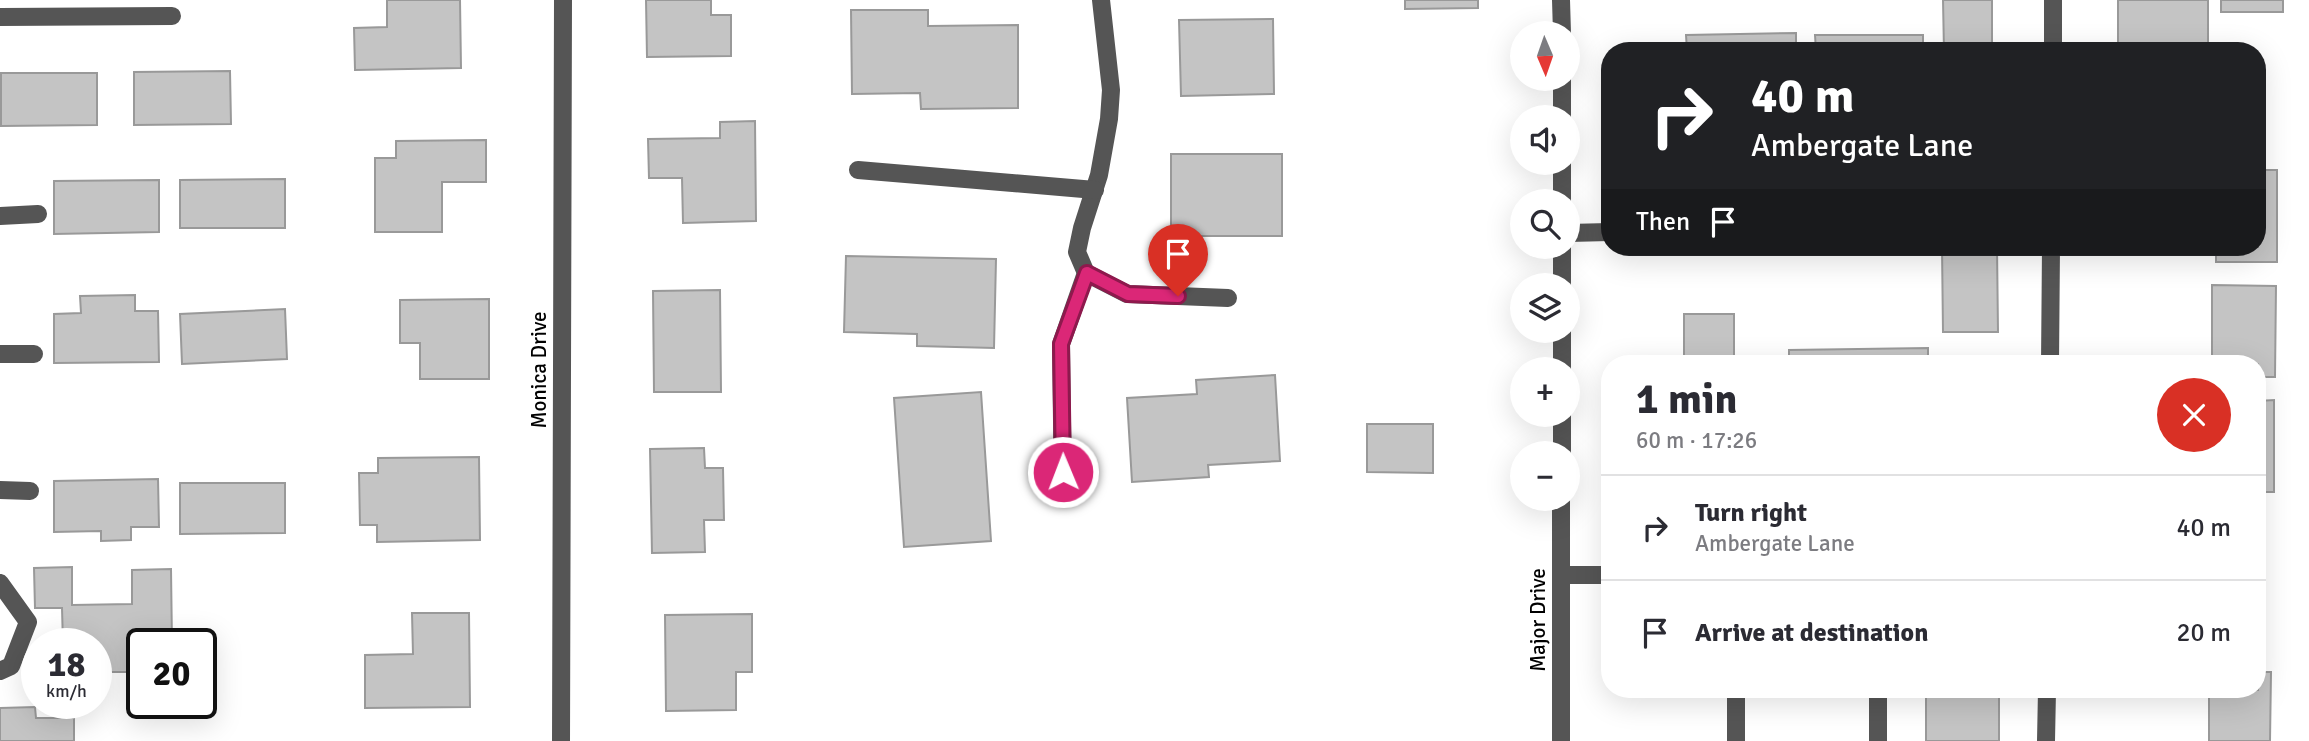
<!DOCTYPE html>
<html lang="en">
<head>
<meta charset="utf-8">
<style>
	body { margin:0; font-family:Signika,sans-serif; background:#f7f7f7; color:#2b2b33; height:100vh; display:flex; flex-direction:column; font-size:26px; white-space:nowrap }
	* { box-sizing:border-box; margin:0 }
	p { font-size:23px; color:#7c7c81 }
	.icon { flex:none; width:38px; height:38px; fill:none; stroke:currentColor; stroke-width:2; stroke-linecap:round; stroke-linejoin:round }
	.map { position:relative; flex:1; overflow:hidden }
	.side { position:absolute; left:1601px; top:355px; width:665px; height:343px; display:flex; flex-direction:column; background:#fff; border-radius:28px; box-shadow:0 7px 28px #0002 }
	.side>* { flex:none }
	.guide { position:absolute; left:1601px; top:42px; width:665px; height:214px; border-radius:28px; box-shadow:0 7px 28px #0002; background:#202124; color:#fff; overflow:hidden }
	.needle { width:46px; rotate:178deg }
	.controls { position:absolute; left:1510px; top:21px; display:grid; gap:14px }
	.controls a { display:grid; place-items:center; width:70px; height:70px; border-radius:50%; background:#fff; box-shadow:0 7px 28px #0002; font-size:35px }
	.speed { position:absolute; left:21px; top:628px; display:flex; gap:14px; font-size:35px; font-weight:700; text-align:center }
	.speed>* { display:grid; place-content:center; width:91px; height:91px; border-radius:50%; background:#fff; box-shadow:0 7px 28px #0002; line-height:1 }
	.speed small { font-size:18px; font-weight:400 }
	.speed .limit { border:4px solid #111; border-radius:10px; background:#fff; color:#111 }
	.pin { position:absolute; display:grid; place-items:center; width:60px; height:60px; color:#fff; margin:-72px -30px; border-radius:50% 50% 50% 0; rotate:-45deg; box-shadow:0 0 7px #0007 }
	.pin .icon { rotate:45deg }
	.me { position:absolute; width:77px; margin:-38px; rotate:359deg; stroke-linejoin:round; filter:drop-shadow(0 0 5px #0008) }
	.turn { display:flex; align-items:center; gap:24px; height:147px; padding:0 35px; font-size:32px }
	.turn .icon { width:91px; height:91px; stroke-width:2.5 }
	.turn b { display:block; font-size:49px; line-height:60px }
	.then { display:flex; align-items:center; height:66px; padding:0 35px; background:#0003; gap:14px; font-size:26px }
	.round { display:grid; place-items:center; flex:none; width:74px; height:74px; border-radius:37px; background:#f7f7f7 }
	.head { display:flex; align-items:center; justify-content:space-between; height:119px; padding:0 35px }
	h1 { font-size:42px; font-weight:700; line-height:52px }
	ul { padding:0; list-style:none }
	li { display:flex; align-items:center; gap:21px; height:105px; padding:0 35px; border-top:2px solid #e1e1e2 }
	li div { flex:1 }
	li b { display:block; font-size:26px }
	li em { font-style:normal }
	.map>svg:first-child { display:block }
	.building { fill:#c4c4c4; stroke:#999; stroke-width:2 }
	.lines { fill:none; stroke-linecap:round; stroke-linejoin:round }
	.minor { stroke:#555; stroke-width:18 }
	.route-casing { stroke:#8e194d; stroke-width:18 }
	.route { stroke:#db2777; stroke-width:12 }
	.labels { text-anchor:middle; dominant-baseline:central; stroke-width:5; stroke-linejoin:round; paint-order:stroke }
	.street-label { font-size:21px; fill:#000; stroke:#fff }
</style>
</head>
<body>
<div class="map">
<svg width="2309" height="741" viewBox="0 0 2309 741">
	<rect width="100%" height="100%" fill="#fff"/>
	<!-- building -->
	<g class="building">
		<polygon points="387,0 460,0 461,68 355,70 354,28 387,27"/>
		<polygon points="646,0 711,0 711,15 731,15 731,56 647,57"/>
		<polygon points="1405,0 1478,0 1478,8 1405,9"/>
		<polygon points="1943,0 1992,0 1992,51 1944,51"/>
		<rect x="2118" y="0" width="90" height="51"/>
		<rect x="2221" y="0" width="62" height="12"/>
		<polygon points="851,10 928,10 928,26 1018,25 1018,108 921,109 920,93 852,94"/>
		<polygon points="1273,19 1274,94 1181,96 1179,20"/>
		<polygon points="1796,33 1796,51 1687,51 1686,35"/>
		<polygon points="1815,35 1923,35 1923,51 1816,51"/>
		<polygon points="230,71 231,124 134,125 134,72"/>
		<polygon points="1,73 97,73 97,125 1,126"/>
		<polygon points="755,121 756,221 683,223 682,178 649,178 648,139 720,138 720,122"/>
		<polygon points="486,140 486,182 442,182 442,232 375,232 375,158 396,158 396,141"/>
		<rect x="1171" y="154" width="111" height="82"/>
		<polygon points="2258,170 2277,170 2277,262 2216,262 2216,247 2258,247"/>
		<polygon points="285,179 285,228 180,228 180,180"/>
		<polygon points="159,180 159,232 54,234 54,181"/>
		<polygon points="1942,247 1997,247 1998,332 1943,332"/>
		<polygon points="846,256 996,259 994,348 917,346 917,334 844,332"/>
		<polygon points="2212,285 2276,286 2275,377 2258,377 2258,364 2212,364"/>
		<polygon points="720,290 721,392 654,392 653,291"/>
		<polygon points="135,295 135,311 158,311 159,362 54,363 54,314 81,313 80,296"/>
		<polygon points="489,299 489,379 420,379 420,343 400,343 400,300"/>
		<polygon points="285,309 287,359 182,364 180,314"/>
		<rect x="1684" y="314" width="50" height="50"/>
		<polygon points="1928,348 1928,364 1789,364 1789,350"/>
		<polygon points="1275,375 1280,461 1208,465 1209,477 1132,482 1127,398 1197,394 1196,380"/>
		<polygon points="981,392 991,541 904,547 894,398"/>
		<polygon points="2274,400 2274,492 2258,492 2258,401"/>
		<polygon points="1367,424 1433,424 1433,473 1367,472"/>
		<polygon points="704,448 705,468 723,468 724,520 704,520 705,552 652,553 650,449"/>
		<polygon points="479,457 480,540 377,542 377,525 360,525 359,473 378,473 378,458"/>
		<polygon points="158,479 159,527 131,527 131,540 101,541 101,531 54,532 54,481"/>
		<polygon points="180,483 285,483 285,533 180,534"/>
		<polygon points="72,567 72,605 132,604 132,570 171,569 172,644 142,644 142,672 105,672 106,688 96,688 96,644 63,644 62,608 35,608 34,568"/>
		<polygon points="412,613 469,613 470,707 365,708 365,655 413,654"/>
		<polygon points="752,614 752,672 736,672 736,710 666,711 665,615"/>
		<polygon points="2258,672 2271,672 2270,741 2209,741 2209,690 2258,690"/>
		<rect x="1926" y="690" width="73" height="51"/>
		<polygon points="35,707 36,718 74,718 74,741 0,741 0,708"/>
	</g>
	<g class="lines">
		<!-- minor -->
		<g class="minor">
			<polyline points="1101,0 1111,90 1109,119 1099,175 1082,228 1077,252 1086,273 1127,294 1228,298"/>
			<polyline points="1561,0 1562,33"/>
			<polyline points="0,17 172,16"/>
			<polyline points="2053,51 2053,0"/>
			<polyline points="1562,79 1562,117"/>
			<polyline points="1562,163 1562,201"/>
			<polyline points="858,170 1095,190"/>
			<polyline points="0,216 38,214"/>
			<polyline points="1568,233 1610,232"/>
			<polyline points="1562,285 1562,247"/>
			<polyline points="0,354 34,354"/>
			<polyline points="2050,364 2051,247"/>
			<polyline points="1562,369 1562,331"/>
			<polyline points="1562,453 1562,415"/>
			<polyline points="0,490 30,491"/>
			<polyline points="1063,498 1061,344 1086,273"/>
			<polyline points="1561,575 1610,575"/>
			<polyline points="0,583 28,622 11,666 0,671"/>
			<polyline points="1736,690 1736,741"/>
			<polyline points="1878,690 1878,741"/>
			<polyline points="561,741 563,0"/>
			<polyline points="1561,741 1561,499"/>
			<polyline points="2046,741 2047,690"/>
		</g>
	</g>
	<g class="lines">
		<defs>
			<polyline id="route" points="1063,472 1061,344 1087,273 1128,294 1178,296"/>
		</defs>
		<!-- route casing -->
		<use href="#route" class="route-casing"/>
		<!-- route -->
		<use href="#route" class="route"/>
	</g>
	<g class="labels">
		<!-- street labels -->
		<g class="street-label">
			<text transform="translate(539 370) rotate(-90)">Monica Drive</text>
			<text transform="translate(1538 620) rotate(-90)">Major Drive</text>
		</g>
	</g>
</svg>
<div class="controls">
<a><svg class="needle" viewBox="-14 -14 28 28"><path d="M0-13l5 13h-10z" fill="#e53935"/><path d="M0 13l5-13h-10z" fill="#7c7c81"/></svg></a>
<a><svg class="icon" aria-label="sound" viewBox="0 0 24 24"><path d="M4 9h4l5-4v14l-5-4H4zM17 9q2 3 0 6"/></svg></a>
<a><svg class="icon" aria-label="search" viewBox="0 0 24 24"><circle cx="10" cy="10" r="6"/><path d="M15 15l6 6"/></svg></a>
<a><svg class="icon" aria-label="layers" viewBox="0 0 24 24"><path d="M12 4l9 5-9 5-9-5zM3 14l9 5 9-5"/></svg></a>
<a>+</a>
<a>−</a>
</div>
<div class="speed"><div>18<small>km/h</small></div><div class="limit">20</div></div>
<div class="pin" style="left:1178px;top:296px;background:#d93025"><svg class="icon" aria-label="arrive" viewBox="0 0 24 24"><path d="M6 21V4h12l-3 4 3 4H6"/></svg></div>
<svg class="me" style="left:1063px;top:472px" viewBox="-20 -20 40 40"><circle r="17" fill="#db2777" stroke="#fff" stroke-width="3"/><path d="M0-11L8 9 0 5-8 9z" fill="#fff"/></svg>
<div class="guide">
<div class="turn"><svg class="icon" aria-label="right" viewBox="0 0 24 24"><path d="M7 20v-9h11M14 6l5 5-5 5"/></svg><div><b>40 m</b>Ambergate Lane</div></div>
<div class="then">Then<svg class="icon" aria-label="arrive" viewBox="0 0 24 24"><path d="M6 21V4h12l-3 4 3 4H6"/></svg></div>
</div>
<section class="side">
<div class="head"><div><h1>1 min</h1><p>60 m · 17:26</p></div><a class="round" style="background:#d93025;color:#fff"><svg class="icon" aria-label="close" viewBox="0 0 24 24"><path d="M6 6l12 12M18 6L6 18"/></svg></a></div>
<ul>
<li><svg class="icon" aria-label="right" viewBox="0 0 24 24"><path d="M7 20v-9h11M14 6l5 5-5 5"/></svg><div><b>Turn right</b><p>Ambergate Lane</p></div><em>40 m</em></li>
<li><svg class="icon" aria-label="arrive" viewBox="0 0 24 24"><path d="M6 21V4h12l-3 4 3 4H6"/></svg><div><b>Arrive at destination</b></div><em>20 m</em></li>
</ul>
</section>
</div>
</body>
</html>
